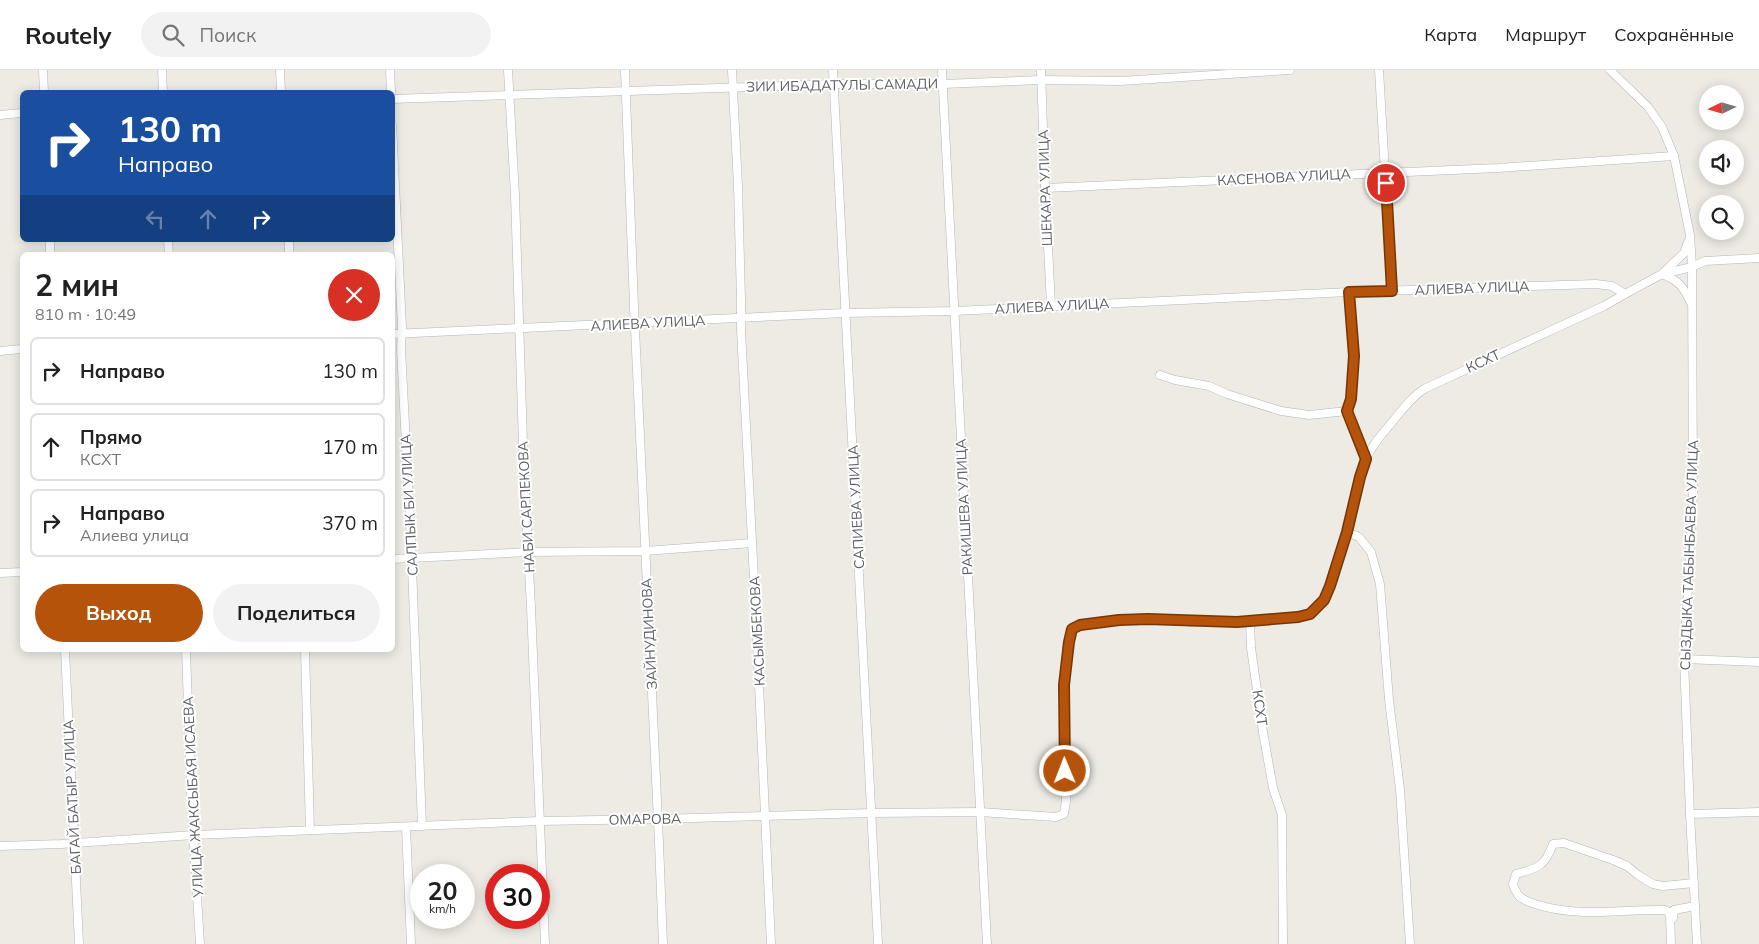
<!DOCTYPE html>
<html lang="ru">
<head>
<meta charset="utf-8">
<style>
	body { margin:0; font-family:Mulish,sans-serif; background:#f2f2f2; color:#222; height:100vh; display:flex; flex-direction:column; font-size:19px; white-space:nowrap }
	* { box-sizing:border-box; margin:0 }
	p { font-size:16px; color:#767676 }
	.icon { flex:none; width:28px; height:28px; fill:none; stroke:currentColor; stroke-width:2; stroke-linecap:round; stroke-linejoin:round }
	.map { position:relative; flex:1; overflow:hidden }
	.sheet { position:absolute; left:20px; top:182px; width:375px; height:400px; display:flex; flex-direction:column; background:#fff; border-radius:8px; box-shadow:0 2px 12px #0003 }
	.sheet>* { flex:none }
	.hud { position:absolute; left:20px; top:20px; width:375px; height:152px; border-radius:8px; box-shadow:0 2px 12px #0003; background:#1a4fa0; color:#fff; overflow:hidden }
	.needle { width:32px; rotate:265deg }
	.fabs { position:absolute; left:1699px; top:15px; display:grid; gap:10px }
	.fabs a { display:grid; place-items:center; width:45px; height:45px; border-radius:50%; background:#fff; box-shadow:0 2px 12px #0003; font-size:25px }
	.speed { position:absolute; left:410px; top:794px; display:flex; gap:10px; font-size:25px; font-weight:700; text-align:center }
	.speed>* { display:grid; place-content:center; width:65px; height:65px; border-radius:50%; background:#fff; box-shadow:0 2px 12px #0003; line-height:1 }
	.speed small { font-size:12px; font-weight:400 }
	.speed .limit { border:8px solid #d22; background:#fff; color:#111 }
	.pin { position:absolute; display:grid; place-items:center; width:42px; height:42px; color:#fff; margin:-21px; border:2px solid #fff; border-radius:50%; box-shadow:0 1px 5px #0007 }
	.me { position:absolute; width:55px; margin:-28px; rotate:359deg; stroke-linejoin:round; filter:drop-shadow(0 0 4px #0008) }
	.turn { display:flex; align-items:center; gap:18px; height:105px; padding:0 15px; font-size:22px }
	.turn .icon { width:65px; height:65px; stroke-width:2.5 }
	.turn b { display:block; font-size:35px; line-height:42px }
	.lanes { display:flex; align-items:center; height:48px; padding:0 15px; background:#0003; justify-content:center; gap:25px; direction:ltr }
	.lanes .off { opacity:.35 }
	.round { display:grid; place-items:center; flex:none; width:52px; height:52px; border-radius:26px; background:#f2f2f2 }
	.summary { display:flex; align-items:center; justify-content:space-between; height:85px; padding:0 15px }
	h1 { font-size:30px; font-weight:700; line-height:38px }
	.button { display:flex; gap:10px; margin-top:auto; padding:10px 15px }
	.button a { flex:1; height:58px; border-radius:30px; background:#b45309; color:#fff; font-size:20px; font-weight:700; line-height:58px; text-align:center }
	.button a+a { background:#f2f2f2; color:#222 }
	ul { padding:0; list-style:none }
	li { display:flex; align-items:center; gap:15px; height:68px; margin:0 10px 8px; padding:0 5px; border:2px solid #e0e0e0; border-radius:8px }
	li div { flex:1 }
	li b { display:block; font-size:19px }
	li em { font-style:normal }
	header { display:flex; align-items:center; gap:30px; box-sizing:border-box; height:70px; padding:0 25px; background:#fff; border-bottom:1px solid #e0e0e0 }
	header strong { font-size:24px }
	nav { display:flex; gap:28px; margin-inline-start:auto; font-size:18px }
	.search { width:350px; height:45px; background:#f2f2f2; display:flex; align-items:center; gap:12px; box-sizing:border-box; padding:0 18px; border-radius:28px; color:#767676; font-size:19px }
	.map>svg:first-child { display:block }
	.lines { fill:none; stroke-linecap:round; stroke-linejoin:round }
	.minor-casing { stroke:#b4b6b9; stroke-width:9 }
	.minor { stroke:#fff; stroke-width:8 }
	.route-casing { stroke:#753606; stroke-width:12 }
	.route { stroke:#b45309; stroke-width:9 }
	.labels { text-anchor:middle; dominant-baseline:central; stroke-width:4; stroke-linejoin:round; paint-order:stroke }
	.street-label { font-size:14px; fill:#5c5f63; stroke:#fff }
</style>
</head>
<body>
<header>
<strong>Routely</strong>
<div class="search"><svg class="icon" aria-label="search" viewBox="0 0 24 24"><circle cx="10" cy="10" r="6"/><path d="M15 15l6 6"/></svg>Поиск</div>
<nav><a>Карта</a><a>Маршрут</a><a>Сохранённые</a></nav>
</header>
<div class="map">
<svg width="1759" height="874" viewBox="0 0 1759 874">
	<rect width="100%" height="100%" fill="#edebe4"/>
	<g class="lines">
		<defs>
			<g id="minor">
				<polyline points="43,0 44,22"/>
				<polyline points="162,0 163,22"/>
				<polyline points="280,0 281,22"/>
				<polyline points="390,0 391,22"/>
				<polyline points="508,0 515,125 524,405 531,537 545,874"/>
				<polyline points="625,0 634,237 659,773 663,874"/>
				<polyline points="732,0 738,116 741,230 741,260 755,528 771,874"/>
				<polyline points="833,0 878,874"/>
				<polyline points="942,0 987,874"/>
				<polyline points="1041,0 1045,118 1051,235"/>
				<polyline points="1379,0 1392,221"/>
				<polyline points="1610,0 1648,37 1662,57 1674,86 1690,165 1692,197 1693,425 1684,589 1690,744 1697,874"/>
				<polyline points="392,29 835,14 943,14 1041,10 1121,11 1290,0"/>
				<polyline points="0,45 22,43"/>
				<polyline points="392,54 402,257 401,279 411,470 422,756"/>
				<polyline points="1045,118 1498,98 1674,86"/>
				<polyline points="50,170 50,185"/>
				<polyline points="168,170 169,185"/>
				<polyline points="289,170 289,185"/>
				<polyline points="1665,201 1684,183 1688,172"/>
				<polyline points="1662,204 1692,197 1705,191 1759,188"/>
				<polyline points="1349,222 1354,286 1351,329 1347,341 1366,389"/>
				<path d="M392,264L845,243L954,241L1349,222L1596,214L1612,216L1625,224L1662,204C1679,211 1683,216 1691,233"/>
				<polyline points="0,281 22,279"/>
				<polyline points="1160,305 1175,310 1209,316 1227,324 1281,341 1309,345 1347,341"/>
				<polyline points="1347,462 1359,467 1371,482 1380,514 1389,630 1400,719 1410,874"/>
				<polyline points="392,489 528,482 645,481 752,473"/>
				<polyline points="0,503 22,502"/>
				<polyline points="1250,551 1251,578 1263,662 1273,718 1282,745 1283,874"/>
				<polyline points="65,580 79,874"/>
				<polyline points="186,580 192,746 200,874"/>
				<polyline points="305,580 310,760"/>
				<polyline points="1684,589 1759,592"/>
				<polyline points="1690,744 1759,742"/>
				<polyline points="406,757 411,874"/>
				<path d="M0,776L61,774L194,765L540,751L658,749L871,743L980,742L1056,747L1064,744L1066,731L1064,615L1069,571L1072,559C1082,555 1091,554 1102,553C1132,548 1161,550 1192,552C1218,553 1242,551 1268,549C1280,548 1297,550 1309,544C1340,530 1352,420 1367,387C1373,374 1379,368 1388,357C1400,343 1409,329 1424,319L1604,236L1625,224"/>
				<polyline points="1673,848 1674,840 1695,836"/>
				<path d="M1671,874L1670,843L1665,840C1621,839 1577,848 1535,834C1529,832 1522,830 1518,825C1516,822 1514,818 1513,814L1516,804C1539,798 1545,796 1553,774L1564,773L1613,790L1627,796L1638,805L1653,814L1663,816L1694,813"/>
			</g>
		</defs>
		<!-- minor casing -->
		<use href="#minor" class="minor-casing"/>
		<!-- minor -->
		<use href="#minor" class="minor"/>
	</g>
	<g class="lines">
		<defs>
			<polyline id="route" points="1065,701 1064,615 1069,572 1072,559 1080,555 1119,550 1148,549 1237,552 1298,547 1310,544 1324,530 1330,516 1347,462 1360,407 1366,389 1347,341 1351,329 1354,286 1349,222 1392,221 1386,113"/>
		</defs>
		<!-- route casing -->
		<use href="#route" class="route-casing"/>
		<!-- route -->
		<use href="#route" class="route"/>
	</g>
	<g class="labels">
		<!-- street labels -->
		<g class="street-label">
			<text transform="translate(842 15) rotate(-1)">ЗИИ ИБАДАТУЛЫ САМАДИ</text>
			<text transform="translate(1284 107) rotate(-3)">КАСЕНОВА УЛИЦА</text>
			<text transform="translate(1045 118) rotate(-92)">ШЕКАРА УЛИЦА</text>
			<text transform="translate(1472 218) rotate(-2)">АЛИЕВА УЛИЦА</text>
			<text transform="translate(1052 236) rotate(-3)">АЛИЕВА УЛИЦА</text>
			<text transform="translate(648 253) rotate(-3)">АЛИЕВА УЛИЦА</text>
			<text transform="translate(1483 291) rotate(-25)">КСХТ</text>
			<text transform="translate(409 435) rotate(-93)">САЛПЫК БИ УЛИЦА</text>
			<text transform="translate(526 437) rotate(-93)">НАБИ САРПЕКОВА</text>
			<text transform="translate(856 437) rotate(-93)">САПИЕВА УЛИЦА</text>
			<text transform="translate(964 437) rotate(-93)">РАКИШЕВА УЛИЦА</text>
			<text transform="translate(1689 485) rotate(-88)">СЫЗДЫКА ТАБЫНБАЕВА УЛИЦА</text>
			<text transform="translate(757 561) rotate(-93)">КАСЫМБЕКОВА</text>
			<text transform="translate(649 564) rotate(-93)">ЗАЙНУДИНОВА</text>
			<text transform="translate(1260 638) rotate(82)">КСХТ</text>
			<text transform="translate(72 727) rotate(-93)">БАГАЙ БАТЫР УЛИЦА</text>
			<text transform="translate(193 727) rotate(-93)">УЛИЦА ЖАКСЫБАЯ ИСАЕВА</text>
			<text transform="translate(645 749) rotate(-1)">ОМАРОВА</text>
		</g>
	</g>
</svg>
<div class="fabs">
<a><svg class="needle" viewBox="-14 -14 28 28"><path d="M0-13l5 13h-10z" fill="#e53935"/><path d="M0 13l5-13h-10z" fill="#767676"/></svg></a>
<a><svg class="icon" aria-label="sound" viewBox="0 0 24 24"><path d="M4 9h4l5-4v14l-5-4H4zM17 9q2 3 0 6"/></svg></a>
<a><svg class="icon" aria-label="search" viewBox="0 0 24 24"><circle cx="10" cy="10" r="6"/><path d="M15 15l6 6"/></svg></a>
</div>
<div class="speed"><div>20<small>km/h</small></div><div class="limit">30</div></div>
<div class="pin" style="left:1386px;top:113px;background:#d93025"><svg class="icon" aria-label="arrive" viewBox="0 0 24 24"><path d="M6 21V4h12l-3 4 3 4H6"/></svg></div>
<svg class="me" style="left:1065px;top:701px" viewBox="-20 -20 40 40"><circle r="17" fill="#b45309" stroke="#fff" stroke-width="3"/><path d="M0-11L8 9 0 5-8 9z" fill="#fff"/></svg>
<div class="hud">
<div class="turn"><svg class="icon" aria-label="right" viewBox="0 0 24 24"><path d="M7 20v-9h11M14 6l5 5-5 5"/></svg><div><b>130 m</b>Направо</div></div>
<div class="lanes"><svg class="icon off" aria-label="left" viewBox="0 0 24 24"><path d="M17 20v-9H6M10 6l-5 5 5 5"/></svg><svg class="icon off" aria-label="ahead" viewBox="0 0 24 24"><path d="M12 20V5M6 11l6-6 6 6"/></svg><svg class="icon" aria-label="right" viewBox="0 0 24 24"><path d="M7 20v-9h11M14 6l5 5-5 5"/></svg></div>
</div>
<section class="sheet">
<div class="summary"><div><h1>2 мин</h1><p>810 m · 10:49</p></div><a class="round" style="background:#d93025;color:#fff"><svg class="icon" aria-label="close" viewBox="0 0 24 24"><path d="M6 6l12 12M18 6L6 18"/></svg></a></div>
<ul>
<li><svg class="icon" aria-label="right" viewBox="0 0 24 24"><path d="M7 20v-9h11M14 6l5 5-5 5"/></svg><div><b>Направо</b></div><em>130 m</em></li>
<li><svg class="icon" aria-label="ahead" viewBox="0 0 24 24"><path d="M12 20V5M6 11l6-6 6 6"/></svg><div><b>Прямо</b><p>КСХТ</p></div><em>170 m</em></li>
<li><svg class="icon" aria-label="right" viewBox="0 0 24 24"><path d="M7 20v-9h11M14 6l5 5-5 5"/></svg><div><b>Направо</b><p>Алиева улица</p></div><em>370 m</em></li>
</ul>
<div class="button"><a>Выход</a><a>Поделиться</a></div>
</section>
</div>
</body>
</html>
